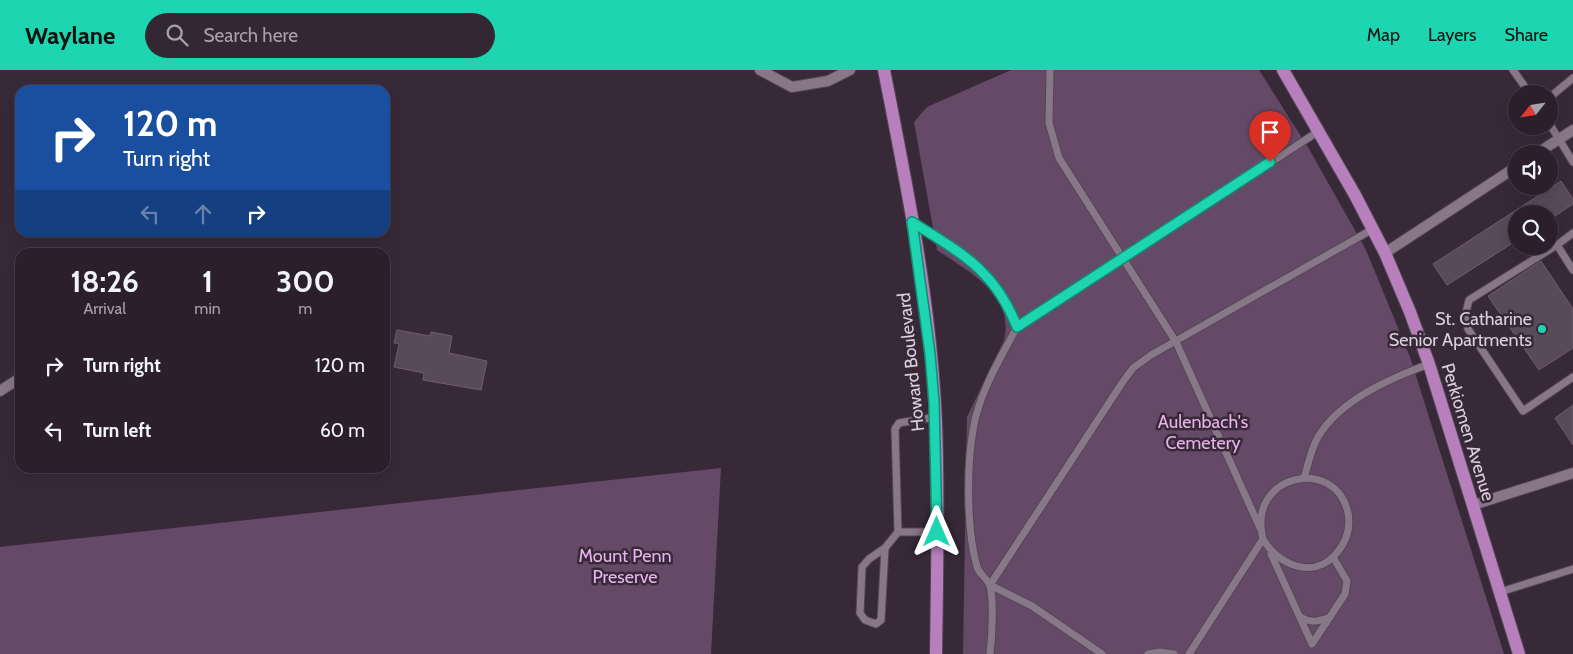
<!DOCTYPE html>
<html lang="en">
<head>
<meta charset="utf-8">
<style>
	body { margin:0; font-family:Cabin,sans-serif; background:#322733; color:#f1f3f6; height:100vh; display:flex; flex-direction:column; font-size:19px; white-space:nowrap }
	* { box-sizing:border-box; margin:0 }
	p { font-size:16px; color:#a5a2a9 }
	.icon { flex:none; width:28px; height:28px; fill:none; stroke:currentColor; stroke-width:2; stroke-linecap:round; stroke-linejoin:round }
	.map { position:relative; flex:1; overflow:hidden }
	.sheet { position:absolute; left:15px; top:178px; width:375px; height:225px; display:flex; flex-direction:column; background:#2a1f2b; border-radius:15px; box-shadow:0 5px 20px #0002,0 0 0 1px #463d47 }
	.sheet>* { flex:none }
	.top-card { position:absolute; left:15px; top:15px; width:375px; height:152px; border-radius:15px; box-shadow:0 5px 20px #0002,0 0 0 1px #463d47; background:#1a4fa0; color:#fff; overflow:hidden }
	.needle { width:32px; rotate:240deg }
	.tools { position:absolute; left:1508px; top:15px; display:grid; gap:10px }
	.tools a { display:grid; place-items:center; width:50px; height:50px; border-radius:50%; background:#2a1f2b; box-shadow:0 5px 20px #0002,0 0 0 1px #463d47; font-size:25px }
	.pin { position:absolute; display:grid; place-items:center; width:42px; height:42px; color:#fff; margin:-51px -21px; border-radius:50% 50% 50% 0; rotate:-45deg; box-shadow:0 0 5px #0007 }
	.pin .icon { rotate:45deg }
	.me { position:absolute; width:55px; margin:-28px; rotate:0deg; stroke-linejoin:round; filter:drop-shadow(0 0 4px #0008) }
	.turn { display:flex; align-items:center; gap:18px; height:105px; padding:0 25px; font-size:22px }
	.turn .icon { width:65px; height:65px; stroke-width:2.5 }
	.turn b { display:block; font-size:35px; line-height:42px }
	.lanes { display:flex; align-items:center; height:48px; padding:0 25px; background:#0003; justify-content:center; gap:25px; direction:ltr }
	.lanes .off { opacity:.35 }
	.eta { display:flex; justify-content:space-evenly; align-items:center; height:85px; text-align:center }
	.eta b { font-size:30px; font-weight:800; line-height:35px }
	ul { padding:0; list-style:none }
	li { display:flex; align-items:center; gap:15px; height:65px; padding:0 25px }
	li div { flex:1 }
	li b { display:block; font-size:19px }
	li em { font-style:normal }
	header { display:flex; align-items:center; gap:30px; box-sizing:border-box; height:70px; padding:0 25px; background:#1ed5b1; color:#111 }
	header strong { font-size:24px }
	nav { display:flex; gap:28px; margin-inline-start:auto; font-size:18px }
	.search { width:350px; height:45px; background:#322733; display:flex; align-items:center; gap:12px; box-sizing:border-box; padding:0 18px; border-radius:28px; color:#a5a2a9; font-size:19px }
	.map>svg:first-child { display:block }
	.green { fill:#654a67 }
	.building { fill:#594a5a; stroke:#6e5e6f }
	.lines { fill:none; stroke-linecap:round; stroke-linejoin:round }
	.lane-casing { stroke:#534754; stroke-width:9 }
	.street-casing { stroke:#534754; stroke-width:12 }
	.primary-casing { stroke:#534754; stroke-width:14 }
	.lane { stroke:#887789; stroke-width:7 }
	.street { stroke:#887789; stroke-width:10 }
	.primary { stroke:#b77fbc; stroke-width:12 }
	.route-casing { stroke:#148a73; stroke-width:12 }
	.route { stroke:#1ed5b1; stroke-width:9 }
	.poi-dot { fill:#1ed5b1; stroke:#382939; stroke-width:2 }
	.labels { text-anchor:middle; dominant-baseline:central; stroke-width:5; stroke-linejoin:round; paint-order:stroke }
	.poi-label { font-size:18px; fill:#dad0da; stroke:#382939; text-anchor:end }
	.street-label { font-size:18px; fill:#dad0da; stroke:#382939 }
	.park-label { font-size:18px; fill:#e7b3eb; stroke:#382939 }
</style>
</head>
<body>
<header>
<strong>Waylane</strong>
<div class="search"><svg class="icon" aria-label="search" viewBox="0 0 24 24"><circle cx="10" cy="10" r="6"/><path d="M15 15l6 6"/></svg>Search here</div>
<nav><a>Map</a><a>Layers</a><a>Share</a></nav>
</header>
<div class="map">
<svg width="1573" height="584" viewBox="0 0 1573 584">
	<rect width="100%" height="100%" fill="#382939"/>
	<!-- green -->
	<g class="green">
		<path d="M1011,0H1259L1309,79L1366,180L1410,287L1504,584H963L967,347L1004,270C1015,225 969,202 937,180L914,52L927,37Z"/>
		<polygon points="721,398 711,584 0,584 0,477"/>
	</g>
	<!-- building -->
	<g class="building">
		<polygon points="1561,111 1573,129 1573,134 1549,150 1549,144 1516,144 1516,171 1447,215 1433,194"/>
		<polygon points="1541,191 1573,239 1573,278 1539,300 1488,226"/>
		<polygon points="397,260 430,266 431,262 452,266 449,283 487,291 481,320 423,310 424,303 394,297 399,274 394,273"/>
		<polygon points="1573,335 1573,375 1555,348"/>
	</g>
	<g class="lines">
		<defs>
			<g id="lane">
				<polyline points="1050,0 1049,53 1059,88 1176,272 1260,458"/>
				<polyline points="1513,0 1530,24"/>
				<polyline points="1549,28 1573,8"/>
				<polyline points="1549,53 1573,92"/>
				<path d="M912,152C961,183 995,200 1017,257C1002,285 984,315 976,346C966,386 966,458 977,497C979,504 988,509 990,516C994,532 992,567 990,584"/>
				<polyline points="1573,163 1557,175 1573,200"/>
				<polyline points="1557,175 1469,230 1466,242 1468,259 1523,341 1573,307"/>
				<polyline points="1017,257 1319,61"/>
				<path d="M1304,408C1308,395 1311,379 1318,367C1340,330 1389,309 1429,294"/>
				<polyline points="898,462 937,462"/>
				<polyline points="885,478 881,550 876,554 865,550 860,543 862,497 869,489 885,478 898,462 895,359 899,353 936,347"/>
				<polyline points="1271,484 1312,574 1345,524 1347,511 1333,487"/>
				<polyline points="1500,522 1573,499"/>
				<path d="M1300,547C1310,553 1318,552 1330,547"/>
				<polyline points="1102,584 1032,536 990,515 1122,313 1133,298 1151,285 1373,159"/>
				<polyline points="1148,584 1160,582 1174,584"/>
				<path d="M1189,584L1263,469C1246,404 1336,385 1348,443C1351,459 1346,473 1335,485C1312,510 1277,494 1263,469"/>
			</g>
			<g id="street">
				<polyline points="760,0 792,17 828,11 850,0"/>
				<polyline points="1536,84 1573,60"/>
				<polyline points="1385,183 1516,97"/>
				<polyline points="0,321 20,308"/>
				<polyline points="1473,435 1573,403"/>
			</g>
			<g id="primary">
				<path d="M884,0C907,116 931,234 936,353C939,430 937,507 936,584"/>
				<polyline points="1283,0 1355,125 1385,183 1410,242 1429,294 1519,584"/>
			</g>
		</defs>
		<!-- lane casing -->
		<use href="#lane" class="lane-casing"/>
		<!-- street casing -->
		<use href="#street" class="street-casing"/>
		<!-- primary casing -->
		<use href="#primary" class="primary-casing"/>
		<!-- lane -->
		<use href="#lane" class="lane"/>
		<!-- street -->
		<use href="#street" class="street"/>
		<!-- primary -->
		<use href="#primary" class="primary"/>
	</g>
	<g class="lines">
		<defs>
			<path id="route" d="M937,462L934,332L930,284L912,152C961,183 995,200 1017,257L1270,92"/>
		</defs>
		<!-- route casing -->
		<use href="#route" class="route-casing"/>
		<!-- route -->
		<use href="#route" class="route"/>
	</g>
	<!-- markers -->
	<circle class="poi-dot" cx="1542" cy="259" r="5"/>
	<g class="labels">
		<!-- poi labels -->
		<g class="poi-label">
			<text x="1532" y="249">St. Catharine<tspan x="1532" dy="21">Senior Apartments</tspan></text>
		</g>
		<!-- street labels -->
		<g class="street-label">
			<text transform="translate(911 292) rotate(-96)">Howard Boulevard</text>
			<text transform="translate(1468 362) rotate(73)">Perkiomen Avenue</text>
		</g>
		<!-- park labels -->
		<g class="park-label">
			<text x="1203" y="352">Aulenbach's<tspan x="1203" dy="21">Cemetery</tspan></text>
			<text x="625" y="486">Mount Penn<tspan x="625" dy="21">Preserve</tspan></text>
		</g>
	</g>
</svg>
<div class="tools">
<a><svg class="needle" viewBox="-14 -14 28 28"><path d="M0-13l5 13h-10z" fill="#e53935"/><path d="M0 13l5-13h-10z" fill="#a5a2a9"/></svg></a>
<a><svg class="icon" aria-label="sound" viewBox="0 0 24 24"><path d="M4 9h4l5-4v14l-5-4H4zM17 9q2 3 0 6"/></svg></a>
<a><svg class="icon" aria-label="search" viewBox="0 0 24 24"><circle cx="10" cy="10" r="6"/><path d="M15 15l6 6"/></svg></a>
</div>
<div class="pin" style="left:1270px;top:92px;background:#d93025"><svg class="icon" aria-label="arrive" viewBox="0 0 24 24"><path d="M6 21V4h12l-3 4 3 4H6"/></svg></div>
<svg class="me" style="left:937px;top:462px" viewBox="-20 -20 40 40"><path d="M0-17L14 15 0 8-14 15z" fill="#1ed5b1" stroke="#fff" stroke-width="4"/></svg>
<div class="top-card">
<div class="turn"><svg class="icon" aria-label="right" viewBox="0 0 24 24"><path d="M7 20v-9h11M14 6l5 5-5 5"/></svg><div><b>120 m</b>Turn right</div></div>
<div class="lanes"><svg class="icon off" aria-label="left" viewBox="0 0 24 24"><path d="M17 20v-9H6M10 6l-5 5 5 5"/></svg><svg class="icon off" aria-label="ahead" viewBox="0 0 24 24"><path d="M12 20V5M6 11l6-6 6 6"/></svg><svg class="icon" aria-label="right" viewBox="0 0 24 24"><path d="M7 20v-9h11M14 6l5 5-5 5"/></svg></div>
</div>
<section class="sheet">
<div class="eta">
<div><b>18:26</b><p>Arrival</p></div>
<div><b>1</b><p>min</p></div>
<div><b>300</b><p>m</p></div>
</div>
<ul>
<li><svg class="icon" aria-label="right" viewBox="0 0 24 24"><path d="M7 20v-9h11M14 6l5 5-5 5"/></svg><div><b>Turn right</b></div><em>120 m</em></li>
<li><svg class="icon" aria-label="left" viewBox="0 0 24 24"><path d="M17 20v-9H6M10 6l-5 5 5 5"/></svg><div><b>Turn left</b></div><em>60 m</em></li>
</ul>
</section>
</div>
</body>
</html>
